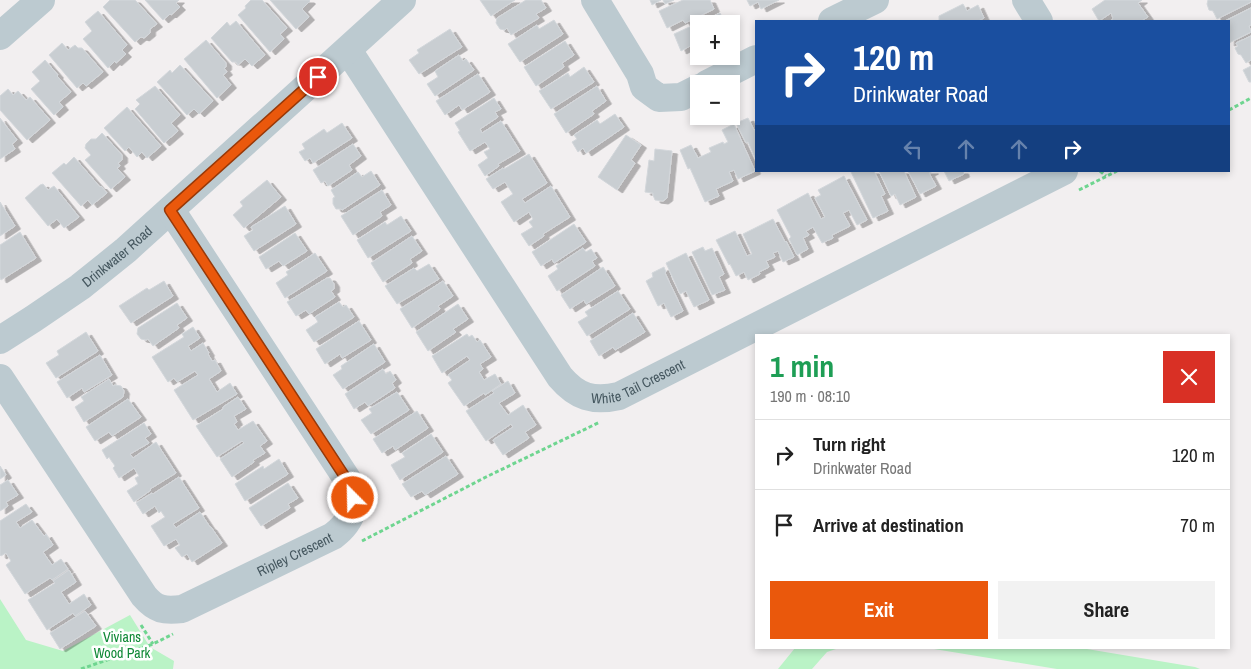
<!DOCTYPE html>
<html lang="en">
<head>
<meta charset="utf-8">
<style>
	body { margin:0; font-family:"Archivo Narrow",sans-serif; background:#f2f2f2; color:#222; height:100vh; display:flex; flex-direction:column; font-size:19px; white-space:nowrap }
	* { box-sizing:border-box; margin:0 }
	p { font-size:16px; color:#767676 }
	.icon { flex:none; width:28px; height:28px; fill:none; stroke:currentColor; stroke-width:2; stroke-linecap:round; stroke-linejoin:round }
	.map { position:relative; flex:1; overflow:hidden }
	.drawer { position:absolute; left:755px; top:334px; width:475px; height:315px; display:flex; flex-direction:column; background:#fff; border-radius:0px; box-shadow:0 2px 8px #0003 }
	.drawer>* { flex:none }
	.guide { position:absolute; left:755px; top:20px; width:475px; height:152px; border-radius:0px; box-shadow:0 2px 8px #0003; background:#1a4fa0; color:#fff; overflow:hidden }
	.controls { position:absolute; left:690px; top:15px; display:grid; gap:10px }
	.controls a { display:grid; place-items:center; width:50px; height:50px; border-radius:0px; background:#fff; box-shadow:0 2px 8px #0003; font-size:25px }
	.pin { position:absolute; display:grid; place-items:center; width:42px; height:42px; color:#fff; margin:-21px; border:2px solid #fff; border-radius:50%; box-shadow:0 1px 5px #0007 }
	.me { position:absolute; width:55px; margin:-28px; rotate:337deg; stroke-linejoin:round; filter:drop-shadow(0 0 4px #0008) }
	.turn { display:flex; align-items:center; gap:18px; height:105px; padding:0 15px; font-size:22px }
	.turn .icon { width:65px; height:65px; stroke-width:2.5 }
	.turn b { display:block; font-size:35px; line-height:42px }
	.lanes { display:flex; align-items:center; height:48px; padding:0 15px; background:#0003; justify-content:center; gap:25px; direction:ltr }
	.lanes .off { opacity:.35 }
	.round { display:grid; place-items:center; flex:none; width:52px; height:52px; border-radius:0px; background:#f2f2f2 }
	.head { display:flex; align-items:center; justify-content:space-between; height:85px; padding:0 15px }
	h1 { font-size:30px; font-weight:700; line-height:38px; color:#1e9e55 }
	.cta { display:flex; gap:10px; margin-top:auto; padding:10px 15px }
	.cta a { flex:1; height:58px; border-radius:0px; background:#ea580c; color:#fff; font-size:20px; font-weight:700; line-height:58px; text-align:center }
	.cta a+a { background:#f2f2f2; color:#222 }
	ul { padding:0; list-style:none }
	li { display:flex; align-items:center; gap:15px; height:70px; padding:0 15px; border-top:1px solid #e0e0e0 }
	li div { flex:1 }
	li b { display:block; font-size:19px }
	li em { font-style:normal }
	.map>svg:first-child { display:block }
	.green { fill:#baf3c6 }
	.building { fill:#c9ced2; stroke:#d3d7db; filter:url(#shadow) }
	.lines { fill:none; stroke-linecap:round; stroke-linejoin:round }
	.path { stroke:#6fd590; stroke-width:3; stroke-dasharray:4 2.5; stroke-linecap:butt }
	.minor { stroke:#bccad0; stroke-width:28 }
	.route-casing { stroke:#983908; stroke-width:12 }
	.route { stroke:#ea580c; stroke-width:9 }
	.labels { text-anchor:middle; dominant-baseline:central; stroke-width:5; stroke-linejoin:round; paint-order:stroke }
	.street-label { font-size:14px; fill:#45575f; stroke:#fff }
	.park-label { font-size:14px; fill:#0e8835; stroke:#fff }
</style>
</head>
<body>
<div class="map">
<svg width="1251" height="669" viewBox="0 0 1251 669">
	<defs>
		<filter id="shadow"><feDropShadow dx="5.5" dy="3" stdDeviation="0" flood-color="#0004"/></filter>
	</defs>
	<rect width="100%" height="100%" fill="#f2eff0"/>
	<!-- green -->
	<g class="green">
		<polygon points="0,599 26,640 63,651 130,615 150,647 174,661 173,669 0,669"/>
		<polygon points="795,648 839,648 827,652 812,669 778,669"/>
		<polygon points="928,648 1081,648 1195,667 1200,669 1057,669"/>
	</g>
	<!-- building -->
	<g class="building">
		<polygon points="110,0 135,0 157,24 150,29 150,33 144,38 141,37 135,42 103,7"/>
		<polygon points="145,0 179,0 176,3 180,7 171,15 170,14 163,20"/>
		<polygon points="251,0 262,0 287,28 280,34 284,39 270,52 238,15 246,8 245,6"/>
		<polygon points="270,0 309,0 310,1 302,9 309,17 296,29"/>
		<polygon points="480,0 515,0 491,16"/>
		<polygon points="526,0 541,0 546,8 536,14 539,18 511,35 507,28 505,30 500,29 496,23 497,18"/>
		<polygon points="650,0 661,0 652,5"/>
		<polygon points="663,0 674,0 665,4"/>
		<polygon points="683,0 710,0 714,9 685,23 683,20 667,28 659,11"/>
		<polygon points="747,0 779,0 761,9 758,2 750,6"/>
		<polygon points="1105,0 1142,0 1138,3 1148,17 1141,21 1113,21 1112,19 1113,18 1111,13 1099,21 1092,9"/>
		<polygon points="1208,0 1251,0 1251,2 1217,19 1213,11 1209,10 1207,4"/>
		<polygon points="963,4 967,11 978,5 984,18 978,21 939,21 939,16"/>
		<polygon points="1251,8 1251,25 1249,26 1251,32 1229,43 1229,21 1225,21"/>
		<polygon points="98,11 127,45 122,50 126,54 116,63 115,61 108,68 83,39 92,31 85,22"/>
		<polygon points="720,13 726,24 699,24 699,46 694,48 692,45 681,51 674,34"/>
		<polygon points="554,20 563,34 520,62 508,44 537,25 539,29"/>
		<polygon points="236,21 265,55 252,66 245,59 238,65 236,62 232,62 211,38 227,22 230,26"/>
		<polygon points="450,29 462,47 419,74 409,60 419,53 417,50"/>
		<polygon points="1251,36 1251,60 1246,63 1241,55 1238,54 1235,48 1238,46 1236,43"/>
		<polygon points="206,40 226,63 226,67 224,68 227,72 223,75 231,85 217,98 184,59"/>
		<polygon points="565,41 574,55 562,63 564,67 536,86 524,67"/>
		<polygon points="62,43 68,50 75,45 78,48 82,48 103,72 86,86 83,83 77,88 49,55"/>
		<polygon points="459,55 463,61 466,59 474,70 435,96 427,84 438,77 435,71"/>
		<polygon points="45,60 58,75 57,76 71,92 59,102 63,107 54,115 31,89 40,81 32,72"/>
		<polygon points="180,65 213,101 199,114 194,109 187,115 157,82 170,70 172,73"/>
		<polygon points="1251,66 1251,82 1249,82 1243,70"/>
		<polygon points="584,67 594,82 551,109 539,91 568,73 570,77"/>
		<polygon points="478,74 490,92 462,110 459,105 445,115 436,101"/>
		<polygon points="155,86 180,115 171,123 178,131 164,143 135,109 140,104 136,100"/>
		<polygon points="597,86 606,101 592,111 594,114 566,133 554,114"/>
		<polygon points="8,89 13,95 18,91 26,100 30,97 50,120 27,140 0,110 0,96"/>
		<polygon points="494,98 501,109 495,112 498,117 480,129 482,133 501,121 520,151 498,164 499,166 485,176 478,165 488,158 484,152 490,149 485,142 470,151 458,132 460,131 455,123"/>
		<polygon points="127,107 161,146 147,158 142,152 137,157 129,147 125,151 104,128"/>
		<polygon points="615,114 624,127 586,153 583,148 578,152 572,142 577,139 574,135 597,120 600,124"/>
		<polygon points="0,118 17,140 12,144 15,149 0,159"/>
		<polygon points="748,118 754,130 756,129 756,160 748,142 746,143 736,123"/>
		<polygon points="342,123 352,138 313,163 310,158 305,161 299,152 305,149 302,144 324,129 327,133"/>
		<polygon points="734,124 755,171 738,179 734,170 729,172 733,181 716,189 719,196 705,202 690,168 688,169 680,150 691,145 698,158 711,152 709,148 723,142 724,144 728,142 722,130"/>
		<polygon points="102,133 122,155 122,160 118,163 120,166 117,168 125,177 111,189 85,160 91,155 85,148 86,144 91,139 96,139"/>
		<polygon points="626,135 641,145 631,160 635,163 617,190 598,177"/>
		<polygon points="353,144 361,156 349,165 352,170 328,186 325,181 321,183 313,170"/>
		<polygon points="655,149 672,151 667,198 663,201 655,200 653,195 653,193 645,192 649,160 654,161"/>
		<polygon points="529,154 547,183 522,199 525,203 551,186 570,217 543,234 544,236 529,246 521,234 533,227 529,222 533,219 529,212 514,222 501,202 513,194 505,182 493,189 486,179 503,168 504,169"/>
		<polygon points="74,157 100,187 101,186 107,193 92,205 88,200 81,206 52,173 64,163 66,165"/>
		<polygon points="371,171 380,185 342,210 341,209 336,209 333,204 333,198 335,197 331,190 358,172 362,177"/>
		<polygon points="853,171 874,171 885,194 881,196 888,211 873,218 851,172"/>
		<polygon points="879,171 904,171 916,197 900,205 895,194 891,196"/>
		<polygon points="908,171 933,171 929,173 936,186 920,194"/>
		<polygon points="944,171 963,171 964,174 949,181"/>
		<polygon points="844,176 867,220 857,225 849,210 843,213 850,226 832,235 833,238 822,243 813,227 806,231 809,235 803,238 808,249 797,255 789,239 791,237 777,210 808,193 821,219 825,217 815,198 821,195 818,190"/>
		<polygon points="267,180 281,197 244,228 233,215 243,206 240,202"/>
		<polygon points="43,184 48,190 54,186 79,217 64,228 57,219 48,226 25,198 40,185"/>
		<polygon points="382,190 391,205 380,212 382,216 353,235 341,216"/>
		<polygon points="0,202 15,226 0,236"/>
		<polygon points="285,206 296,224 254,251 244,236 253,230 251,227"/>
		<polygon points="401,216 411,231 368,258 357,240 385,222 387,225"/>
		<polygon points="773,219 785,242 786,241 794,257 783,262 778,251 773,253 775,257 766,261 769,267 759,272 760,274 748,280 744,272 736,276 730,264 729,265 716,240 735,231 747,256 752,254 743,234"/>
		<polygon points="574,224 586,242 554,263 552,259 541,266 532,252"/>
		<polygon points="20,232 36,258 1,280 0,278 0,245"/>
		<polygon points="295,233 307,251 283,266 279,261 266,269 259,257"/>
		<polygon points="412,236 422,251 410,259 412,263 383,282 371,263"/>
		<polygon points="703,247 705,251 712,248 724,274 719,277 725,290 712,295 692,252"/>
		<polygon points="583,248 586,252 591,249 597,258 592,261 595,266 557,291 548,276 558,269 556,266"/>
		<polygon points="315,253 327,271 285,298 276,283 288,275 286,272"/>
		<polygon points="686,253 709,300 694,307 686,291 680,294 666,263"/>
		<polygon points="429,264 439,279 397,304 385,286 414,268 417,271"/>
		<polygon points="603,267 615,286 586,304 584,300 570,309 561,295"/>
		<polygon points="664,267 666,272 665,273 683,311 671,317 664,303 658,306 646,281 653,277 652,273"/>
		<polygon points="327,278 330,278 334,284 334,289 331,291 335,297 309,314 306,310 296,316 287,302"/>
		<polygon points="164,281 173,296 131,323 119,306 147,288 149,290"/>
		<polygon points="443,281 453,296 438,306 440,309 412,328 400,309"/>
		<polygon points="618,291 630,309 587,336 578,322 588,316 585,312"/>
		<polygon points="339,302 343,307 346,305 354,317 314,342 306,330 318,322 315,317"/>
		<polygon points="177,303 187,318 177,325 179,328 153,346 148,339 146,340 141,339 137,334 138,328"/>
		<polygon points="458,304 468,319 453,329 456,332 428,351 416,332"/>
		<polygon points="633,313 645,332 615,350 613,347 599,356 590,341"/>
		<polygon points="359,321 371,340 342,358 340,354 325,364 316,349"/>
		<polygon points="193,327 200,338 188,346 191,351 203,343 209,353 208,354 212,361 215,360 221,371 209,379 217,392 230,383 237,394 193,420 174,390 198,375 195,371 177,382 174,378 168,382 152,357 184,337 182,334"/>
		<polygon points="86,332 98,351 56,378 46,363 59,355 57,351"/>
		<polygon points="467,334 469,337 472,335 477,342 480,340 491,357 480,364 483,369 479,372 484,380 495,374 501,384 485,395 484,393 464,406 448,383 452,380 448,375 470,360 467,356 442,373 432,356"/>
		<polygon points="374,344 385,362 343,389 333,375 342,369 341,366"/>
		<polygon points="100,355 112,375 84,392 82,388 67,398 57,382"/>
		<polygon points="383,369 386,374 390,371 396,380 392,383 395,388 368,406 365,402 354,409 345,394"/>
		<polygon points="109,379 113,386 115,385 121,386 124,391 123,397 84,422 75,407 84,401 81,397"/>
		<polygon points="508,381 515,393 499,403 508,415 523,405 536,425 525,432 529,438 503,455 493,440 513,427 511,424 486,441 466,411 494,393 492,391"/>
		<polygon points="397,392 409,410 371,434 361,420 372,413 369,409"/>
		<polygon points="238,397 246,409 234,416 237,422 234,424 238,430 253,421 267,441 260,446 265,453 253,460 254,462 232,477 220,459 244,443 242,441 217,457 196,426 223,409 223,407"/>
		<polygon points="128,399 141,417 112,436 109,432 95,441 86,427"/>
		<polygon points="417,411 428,428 395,450 393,446 382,453 373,439"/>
		<polygon points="144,423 151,434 145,438 149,443 130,454 133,458 156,442 176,473 150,489 151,490 134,502 127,491 138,484 135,478 139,476 134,468 119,478 113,468 115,466 109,457 107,459 102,450"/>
		<polygon points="431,434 443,452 400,480 391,465 405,457 402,453"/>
		<polygon points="446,456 458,474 425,495 422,491 411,497 402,484"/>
		<polygon points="279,459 288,474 245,501 235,484 263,466 264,469"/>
		<polygon points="0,466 6,475 0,479"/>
		<polygon points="179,477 199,508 173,524 176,528 200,512 210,527 211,527 222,543 192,562 187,554 182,557 175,548 180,545 176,539 164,546 151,526 165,517 161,511 159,513 155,506 143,514 136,503 152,493 153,494"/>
		<polygon points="8,480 18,495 6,502 8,506 0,511 0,485"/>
		<polygon points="288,483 298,498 288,504 290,508 261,526 249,508"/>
		<polygon points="26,504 32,512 16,522 20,528 32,520 44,536 46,534 53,545 43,552 52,565 61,559 68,569 52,580 50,578 25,594 6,565 11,561 6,553 1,556 0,555 0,521"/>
		<polygon points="69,570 76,582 61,592 69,604 84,594 91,605 75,616 73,613 47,630 28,600 55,583 53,581"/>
		<polygon points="85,611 96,626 60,649 50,633"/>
	</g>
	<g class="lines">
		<!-- path -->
		<g class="path">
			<polyline points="1229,110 1251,98"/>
			<polyline points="1100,171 1106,176"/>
			<polyline points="1079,190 1117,171"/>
			<polyline points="362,541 486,477 600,422"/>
			<polyline points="141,625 153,644"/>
			<polyline points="81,669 153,644 173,634"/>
		</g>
		<!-- minor -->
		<g class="minor">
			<polyline points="595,0 640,74 644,87 659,98 681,97 699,88"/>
			<polyline points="1026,0 1039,21"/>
			<polyline points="832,21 875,0"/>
			<polyline points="0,36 41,0"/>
			<path id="s1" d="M348,50L560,377C577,397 593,402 619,396L1064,171"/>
			<polyline points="707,84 756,59"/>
			<path id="s2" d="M0,340L33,319L80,287L126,250L402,0"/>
			<path id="s3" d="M0,378L144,596C156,610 164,611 182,609L333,536C353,521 359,502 347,479L171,210"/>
		</g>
	</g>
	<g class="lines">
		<defs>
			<polyline id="route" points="318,77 170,210 347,480 351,488 353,498"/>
		</defs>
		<!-- route casing -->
		<use href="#route" class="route-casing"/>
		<!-- route -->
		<use href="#route" class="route"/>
	</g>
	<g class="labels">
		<!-- street labels -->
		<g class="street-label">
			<text stroke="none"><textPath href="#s2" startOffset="144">Drinkwater Road</textPath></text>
			<text stroke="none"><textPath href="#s1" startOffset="478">White Tail Crescent</textPath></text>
			<text stroke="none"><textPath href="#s3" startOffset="429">Ripley Crescent</textPath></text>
		</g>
		<!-- park labels -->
		<g class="park-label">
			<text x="122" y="637">Vivians<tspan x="122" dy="16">Wood Park</tspan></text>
		</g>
	</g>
</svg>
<div class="controls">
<a>+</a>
<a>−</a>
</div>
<div class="pin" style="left:318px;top:77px;background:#d93025"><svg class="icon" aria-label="arrive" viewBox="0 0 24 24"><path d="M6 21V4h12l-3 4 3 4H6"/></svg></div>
<svg class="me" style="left:353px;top:498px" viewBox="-20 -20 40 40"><circle r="17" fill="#ea580c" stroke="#fff" stroke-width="3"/><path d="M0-11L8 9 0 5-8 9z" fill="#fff"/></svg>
<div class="guide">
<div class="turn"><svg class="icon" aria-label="right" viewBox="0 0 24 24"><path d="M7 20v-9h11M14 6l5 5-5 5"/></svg><div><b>120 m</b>Drinkwater Road</div></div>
<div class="lanes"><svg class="icon off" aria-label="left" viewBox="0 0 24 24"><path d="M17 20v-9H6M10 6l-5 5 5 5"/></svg><svg class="icon off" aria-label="ahead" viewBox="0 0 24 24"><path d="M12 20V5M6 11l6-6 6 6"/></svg><svg class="icon off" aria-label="ahead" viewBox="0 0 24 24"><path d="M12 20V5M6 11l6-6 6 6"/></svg><svg class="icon" aria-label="right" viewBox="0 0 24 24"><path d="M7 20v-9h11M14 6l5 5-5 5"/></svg></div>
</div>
<section class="drawer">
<div class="head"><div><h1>1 min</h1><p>190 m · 08:10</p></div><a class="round" style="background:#d93025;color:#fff"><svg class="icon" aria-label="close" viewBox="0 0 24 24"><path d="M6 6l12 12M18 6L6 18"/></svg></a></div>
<ul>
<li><svg class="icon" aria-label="right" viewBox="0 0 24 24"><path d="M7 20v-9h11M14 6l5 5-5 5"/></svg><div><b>Turn right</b><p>Drinkwater Road</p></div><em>120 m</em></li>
<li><svg class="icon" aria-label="arrive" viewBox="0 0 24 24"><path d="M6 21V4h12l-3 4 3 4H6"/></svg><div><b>Arrive at destination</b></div><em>70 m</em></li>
</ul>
<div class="cta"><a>Exit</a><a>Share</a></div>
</section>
</div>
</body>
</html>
